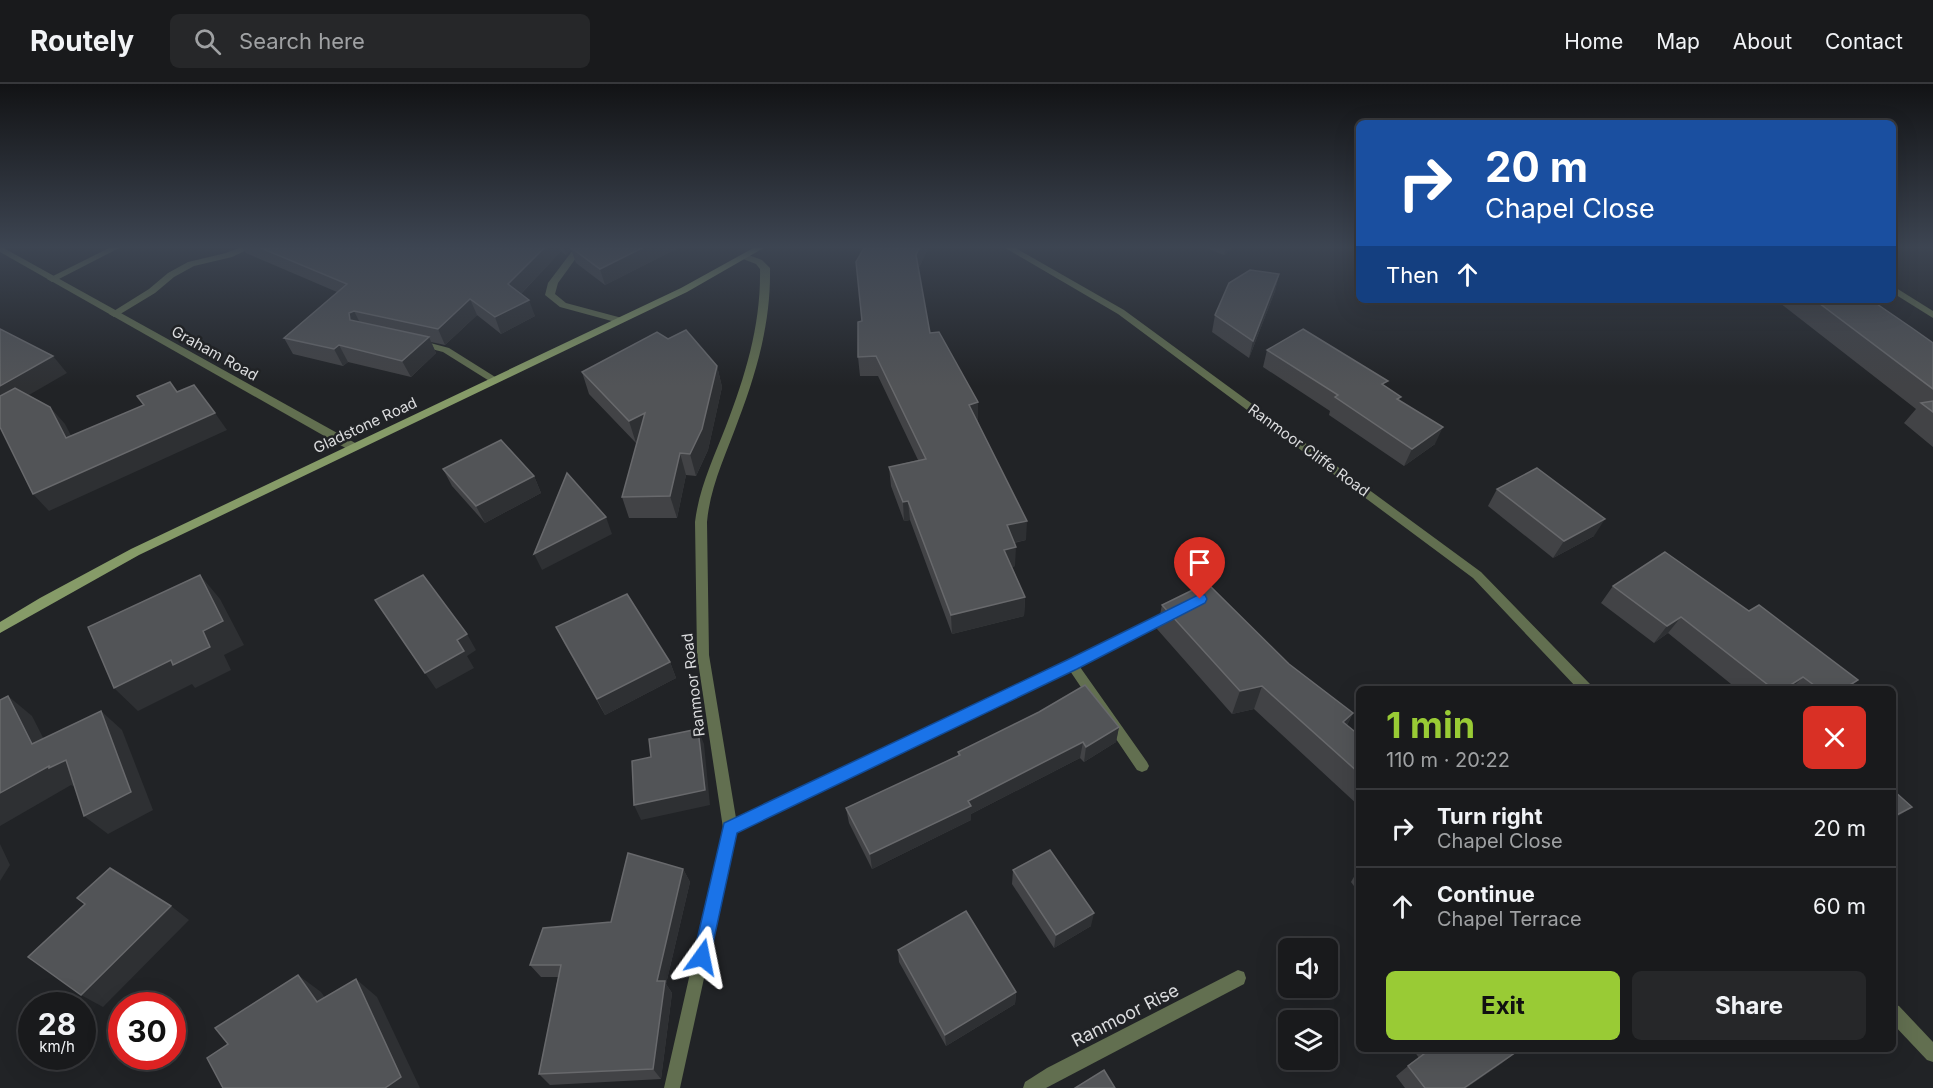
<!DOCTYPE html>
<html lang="en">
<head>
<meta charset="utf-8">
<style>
	body { margin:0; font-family:Inter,sans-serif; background:#262729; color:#f1f3f6; height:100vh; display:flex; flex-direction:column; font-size:22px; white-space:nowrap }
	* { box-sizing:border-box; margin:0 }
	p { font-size:20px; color:#9fa1a3 }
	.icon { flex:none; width:33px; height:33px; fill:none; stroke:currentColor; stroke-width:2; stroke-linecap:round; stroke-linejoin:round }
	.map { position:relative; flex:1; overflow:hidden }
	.details { position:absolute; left:1356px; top:602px; width:540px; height:366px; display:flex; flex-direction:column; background:#191a1c; border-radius:9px; box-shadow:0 6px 24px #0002,0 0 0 2px #37383b }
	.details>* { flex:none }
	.guide { position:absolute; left:1356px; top:36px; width:540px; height:183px; border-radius:9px; box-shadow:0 6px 24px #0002,0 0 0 2px #37383b; background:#1a4fa0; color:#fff; overflow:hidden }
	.controls { position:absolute; left:1278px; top:854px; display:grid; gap:12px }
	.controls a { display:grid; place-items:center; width:60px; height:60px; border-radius:9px; background:#191a1c; box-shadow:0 6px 24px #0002,0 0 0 2px #37383b; font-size:30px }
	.speed { position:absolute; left:18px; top:908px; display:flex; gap:12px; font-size:30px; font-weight:700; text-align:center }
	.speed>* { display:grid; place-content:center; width:78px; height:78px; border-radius:50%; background:#191a1c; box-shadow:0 6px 24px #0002,0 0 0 2px #37383b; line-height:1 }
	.speed small { font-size:15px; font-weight:400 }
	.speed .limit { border:9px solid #d22; background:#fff; color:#111 }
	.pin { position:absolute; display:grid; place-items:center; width:51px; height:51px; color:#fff; margin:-62px -26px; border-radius:50% 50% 50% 0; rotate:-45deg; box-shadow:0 0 6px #0007 }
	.pin .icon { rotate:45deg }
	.me { position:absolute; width:66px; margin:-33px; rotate:12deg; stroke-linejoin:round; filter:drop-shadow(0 0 4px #0008) }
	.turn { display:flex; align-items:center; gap:21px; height:126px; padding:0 30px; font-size:27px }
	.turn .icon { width:78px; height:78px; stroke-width:2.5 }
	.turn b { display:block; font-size:42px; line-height:51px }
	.then { display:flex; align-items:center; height:57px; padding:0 30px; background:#0003; gap:12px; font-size:22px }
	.round { display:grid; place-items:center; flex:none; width:63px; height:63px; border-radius:9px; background:#262729 }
	.summary { display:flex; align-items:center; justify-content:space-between; height:102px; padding:0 30px }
	h1 { font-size:36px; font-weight:700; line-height:45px; color:#99cb35 }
	.button { display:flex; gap:12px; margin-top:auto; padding:12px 30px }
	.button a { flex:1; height:69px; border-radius:9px; background:#99cb35; color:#111; font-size:24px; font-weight:700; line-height:69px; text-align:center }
	.button a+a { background:#262729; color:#f1f3f6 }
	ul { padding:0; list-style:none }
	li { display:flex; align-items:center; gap:18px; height:78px; padding:0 30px; border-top:2px solid #37383b }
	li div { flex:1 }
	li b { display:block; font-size:22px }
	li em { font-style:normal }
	header { display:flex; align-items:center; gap:36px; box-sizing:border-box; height:84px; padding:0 30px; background:#191a1c; border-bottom:2px solid #37383b }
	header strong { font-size:28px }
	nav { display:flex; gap:33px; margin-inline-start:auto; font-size:21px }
	.search { width:420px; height:54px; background:#262729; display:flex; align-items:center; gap:15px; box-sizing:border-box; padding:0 21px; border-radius:9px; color:#9fa1a3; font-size:22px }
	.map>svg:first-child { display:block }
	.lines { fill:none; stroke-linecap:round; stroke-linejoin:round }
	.lane { fill:#626f50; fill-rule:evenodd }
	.street { fill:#626f50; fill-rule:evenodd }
	.secondary { fill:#869b68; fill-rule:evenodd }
	.wall { fill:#424346 }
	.shaded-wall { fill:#2e3033 }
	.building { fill:#525457; stroke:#68696c; stroke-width:1.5 }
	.route { fill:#1a73e8; stroke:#114b97; stroke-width:1.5 }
	.labels { text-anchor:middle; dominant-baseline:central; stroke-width:5; stroke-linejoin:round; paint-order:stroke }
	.street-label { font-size:15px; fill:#dbdcde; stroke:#212326 }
	.near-street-label { font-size:18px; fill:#dbdcde; stroke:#212326 }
</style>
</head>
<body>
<header>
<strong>Routely</strong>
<div class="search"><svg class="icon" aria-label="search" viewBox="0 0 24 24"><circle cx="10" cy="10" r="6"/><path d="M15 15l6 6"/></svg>Search here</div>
<nav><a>Home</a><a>Map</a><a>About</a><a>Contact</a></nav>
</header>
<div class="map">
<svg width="1933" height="1004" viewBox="0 0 1933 1004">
	<rect width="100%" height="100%" fill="#212326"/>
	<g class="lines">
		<!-- lane -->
		<g class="lane">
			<polygon points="113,162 123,162 55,197 52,198 47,195"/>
			<polygon points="244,162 255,162 232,173 194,182 174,193 155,209 117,232 114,233 109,230 149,205 168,189 188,178 226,169"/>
			<polygon points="1173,524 1177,526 1179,529 1177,532 1080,583 1147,678 1149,682 1147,686 1142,688 1137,686 1066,581 1067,577"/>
		</g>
		<!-- street -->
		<g class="street">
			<polygon points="0,162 357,360 358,363 357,366 349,366 0,168"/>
			<polygon points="576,162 584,163 558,199 555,210 566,219 622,234 622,238 619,239 560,223 545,211 548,199"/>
			<polygon points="1002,162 1012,162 1124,226 1481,488 1590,600 1591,604 1577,604 1473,494 1118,230"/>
			<path d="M746,170L762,176L770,184C771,238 757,287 738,337C726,370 710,403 707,438L709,571L736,734L1067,577L1072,576L1077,577L1078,581L1077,585L736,748L680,1004H664L723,744L697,571L695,438C699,404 714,373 726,342C746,290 761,240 760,185L756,180L743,175L742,173Z"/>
			<polygon points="1893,202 1933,227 1933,234 1893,209"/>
			<polygon points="419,256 449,264 500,296 499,298 491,298 443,268 416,261 416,257"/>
			<polygon points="1238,886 1244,888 1246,894 1244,900 1046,1004 1023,1004 1025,998 1047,984"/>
			<polygon points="1893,920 1899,922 1933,958 1933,978 1927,976 1893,940"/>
		</g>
		<!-- secondary -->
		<polygon class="secondary" points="757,162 767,162 687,208 139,471 0,549 0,538 40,514 131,465 681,204"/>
	</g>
	<!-- wall -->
	<g class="wall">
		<polygon points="241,162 682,162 605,201 576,179 571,165 566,171 561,167 521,210 535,232 501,250 477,231 445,261 431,258 436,269 411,293 348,278 343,282 293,270 284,254 337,208 246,169"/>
		<polygon points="929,162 918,186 930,249 978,318 978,338 1026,456 1014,459 1015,482 1012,483 1025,513 1024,532 952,550 910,436 904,437 891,402 889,383 918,376 878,292 860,292 858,273 862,237"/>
		<polygon points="1201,162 1233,162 1224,171"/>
		<polygon points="1926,162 1933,162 1933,166"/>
		<polygon points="1279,190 1275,207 1249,274 1212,248 1215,231"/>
		<polygon points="1776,216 1871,216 1933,259 1933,363 1904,339 1916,325"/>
		<polygon points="668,255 717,282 722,303 708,366 696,392 686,391 677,434 629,434 622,413 637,358 636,359 589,310 582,288"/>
		<polygon points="1267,266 1385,302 1399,316 1435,360 1404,382 1329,331 1330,327 1263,283"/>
		<polygon points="443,385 534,392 541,409 485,439 452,402"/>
		<polygon points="1497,405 1594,452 1553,474 1488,422"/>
		<polygon points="1613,502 1749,527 1858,596 1849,604 1736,604 1668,549 1654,559 1601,519"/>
		<polygon points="1162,521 1289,580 1353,629 1347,641 1359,651 1359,722 1254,625 1232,630 1157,545"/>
		<polygon points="556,543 670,578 676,594 605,631 564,559"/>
		<polygon points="1119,643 1116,658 1084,678 1080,674 971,730 971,736 872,785 849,739 846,724 958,672 958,668"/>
		<polygon points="683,785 690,798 666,900 672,909 661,995 550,1001 539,990 558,893 541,893 530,881 611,838"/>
		<polygon points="1013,786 1091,842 1054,864 1012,800"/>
		<polygon points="1359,789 1359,809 1351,798 1355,791"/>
		<polygon points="898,866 1016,908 1015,920 946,962 899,878"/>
		<polygon points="1412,964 1513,964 1516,968 1502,979 1466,1004 1405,1004 1396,992 1408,982 1419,974"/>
	</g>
	<!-- shaded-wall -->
	<g class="shaded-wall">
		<polygon points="229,162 239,162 231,165"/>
		<polygon points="546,162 559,162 561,167 514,217 508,200"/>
		<polygon points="563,162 573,162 570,163 571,165 566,171"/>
		<polygon points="646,162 682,162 605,201 600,185"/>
		<polygon points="920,162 929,162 916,190 916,171"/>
		<polygon points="1226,162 1233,162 1224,171"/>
		<polygon points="1279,190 1275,207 1249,274 1253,257"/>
		<polygon points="470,215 477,231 445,261 438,245"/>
		<polygon points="529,216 535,232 501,250 495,233"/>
		<polygon points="354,227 362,243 350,236 349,229"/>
		<polygon points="429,253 436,269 411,293 402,277"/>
		<polygon points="339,261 348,278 343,282 334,265"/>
		<polygon points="53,272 67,289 3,326 0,323 0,302"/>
		<polygon points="717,282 722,303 708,366 696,392 690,370"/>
		<polygon points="978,318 978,338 969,321"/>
		<polygon points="50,323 65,340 81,371 66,354"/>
		<polygon points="215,329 227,346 49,427 33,410"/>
		<polygon points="645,329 652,350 636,359 629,337"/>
		<polygon points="1443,343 1435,360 1404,382 1412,365"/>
		<polygon points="680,369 686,391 677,434 670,412"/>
		<polygon points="534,392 541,409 485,439 476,422"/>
		<polygon points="908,417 910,436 904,437 903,418"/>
		<polygon points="606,433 612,450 542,486 534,470"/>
		<polygon points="1605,435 1594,452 1553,474 1564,457"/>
		<polygon points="1027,437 1026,456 1006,460 1007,441"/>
		<polygon points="1016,463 1015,482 1004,485 1004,466"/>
		<polygon points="200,491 220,515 244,561 224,571 231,586 195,604 192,600 138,627 114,604 203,547"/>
		<polygon points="1025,513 1024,532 952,550 951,531"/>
		<polygon points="1681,533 1668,549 1654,559 1667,542"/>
		<polygon points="467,550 476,566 467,572 474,584 436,605 425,589 457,556"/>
		<polygon points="670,578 676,594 605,631 597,615"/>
		<polygon points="1803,593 1792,604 1786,604"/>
		<polygon points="1262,602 1254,625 1232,630 1240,607"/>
		<polygon points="8,612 32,632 56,679 32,660"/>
		<polygon points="101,627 122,646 153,726 108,750 84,732"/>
		<polygon points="1353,629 1342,651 1343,638"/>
		<polygon points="1119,643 1116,658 1084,678 1086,663"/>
		<polygon points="698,645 704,660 710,721 641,736 634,721"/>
		<polygon points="1083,658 1080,674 971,730 971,736 872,785 870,770 968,717"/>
		<polygon points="66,676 89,694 73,702 71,701 0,742 0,709 49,682"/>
		<polygon points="1912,723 1893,736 1893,733"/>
		<polygon points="0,760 10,781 0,797"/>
		<polygon points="683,785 690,798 666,900 672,909 661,995 653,985 657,897"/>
		<polygon points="171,822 189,836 103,923 81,911"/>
		<polygon points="1094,829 1091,842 1054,864 1056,851"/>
		<polygon points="298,891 321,908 340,935 317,918"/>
		<polygon points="356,895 377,913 420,1004 385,1004"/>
		<polygon points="1016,908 1015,920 946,962 945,951"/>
		<polygon points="1516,968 1502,979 1466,1004 1464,1004"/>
	</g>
	<!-- building -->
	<g class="building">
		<polygon points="256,162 546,162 508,200 529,216 495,233 470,215 438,245 354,227 349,229 350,236 429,253 402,277 339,261 334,265 284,254 347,200"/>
		<polygon points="571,162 646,162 600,185 570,163"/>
		<polygon points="865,162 920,162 916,171 930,249 939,248 978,318 969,321 1027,437 1007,441 1016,463 1004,466 1025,513 951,531 908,417 903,418 889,383 926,375 876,272 858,273 858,238 862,237 856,178"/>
		<polygon points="1250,186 1279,190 1253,257 1215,231 1229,199"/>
		<polygon points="1815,216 1871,216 1912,244 1933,259 1933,305"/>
		<polygon points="0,245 53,272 0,302"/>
		<polygon points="1303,245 1388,297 1382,300 1401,313 1397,315 1443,343 1412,365 1335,313 1338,311 1267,266"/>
		<polygon points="686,246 717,282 702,345 690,370 680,369 670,412 622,413 645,329 629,337 582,288 657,248 668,255"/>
		<polygon points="170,298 177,308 194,301 215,329 33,410 0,343 0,312 15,304 50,323 66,354 144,321 137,312"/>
		<polygon points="1933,317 1933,328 1921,319"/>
		<polygon points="501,356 534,392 476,422 443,385"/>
		<polygon points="1537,384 1605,435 1564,457 1497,405"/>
		<polygon points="567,389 606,433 534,470"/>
		<polygon points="1665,468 1749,527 1759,521 1858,596 1845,604 1818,604 1803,593 1786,604 1772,604 1681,533 1667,542 1613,502"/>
		<polygon points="200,491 223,537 203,547 210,563 173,581 171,576 114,604 88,543"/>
		<polygon points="423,491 467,550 457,556 464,567 425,589 375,516"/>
		<polygon points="1207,499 1289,580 1353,629 1343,638 1359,651 1359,689 1262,602 1240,607 1162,521"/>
		<polygon points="627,510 670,578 597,615 556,543"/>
		<polygon points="1085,601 1119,643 1086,663 1083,658 968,717 971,722 870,770 846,724 960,671 958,668 1039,628"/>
		<polygon points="8,612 32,660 101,627 131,708 84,732 66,676 49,684 49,682 0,709 0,616"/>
		<polygon points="698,645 705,706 634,721 632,677 651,673 649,655"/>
		<polygon points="1893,706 1912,723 1893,733"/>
		<polygon points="1050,766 1094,829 1056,851 1013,786"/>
		<polygon points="628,769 683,785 657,897 665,897 653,985 539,990 561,881 530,881 543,844 611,838"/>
		<polygon points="110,784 171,822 81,911 28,873 85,820 77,814"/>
		<polygon points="1359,789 1359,796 1355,791"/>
		<polygon points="966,827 1016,908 945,951 898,866"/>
		<polygon points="298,891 317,918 356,895 401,993 385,1004 223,1004 207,974 228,960 215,944"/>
		<polygon points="1432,964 1513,964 1516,968 1464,1004 1425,1004 1408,982"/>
		<polygon points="1104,986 1115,1004 1075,1004"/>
	</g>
	<!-- sky -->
	<linearGradient id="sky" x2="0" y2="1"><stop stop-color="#121315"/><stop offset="0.54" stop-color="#3d4552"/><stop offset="1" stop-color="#3d4552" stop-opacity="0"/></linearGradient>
	<rect width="1933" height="302" fill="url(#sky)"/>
	<!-- route -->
	<polygon class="route" points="1200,510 1205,511 1207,515 1205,519 1077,585 737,749 710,873 708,879 702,882 695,879 693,873 724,739 1067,576"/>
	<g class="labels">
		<!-- street labels -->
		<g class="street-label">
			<text transform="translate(215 269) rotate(29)">Graham Road</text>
			<text transform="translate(365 341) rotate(-25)">Gladstone Road</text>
			<text transform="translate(1309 366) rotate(36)">Ranmoor Cliffe Road</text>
			<text transform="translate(693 601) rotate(-97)">Ranmoor Road</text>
		</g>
		<!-- near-street labels -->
		<g class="near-street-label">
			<text transform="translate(1125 931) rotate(-27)">Ranmoor Rise</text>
		</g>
	</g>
</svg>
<div class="controls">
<a><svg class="icon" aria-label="sound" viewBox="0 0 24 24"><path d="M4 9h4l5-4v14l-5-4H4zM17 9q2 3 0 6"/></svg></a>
<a><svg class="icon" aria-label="layers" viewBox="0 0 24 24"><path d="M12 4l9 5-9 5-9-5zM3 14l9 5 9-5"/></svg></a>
</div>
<div class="speed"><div>28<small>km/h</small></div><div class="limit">30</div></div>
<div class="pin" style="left:1200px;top:515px;background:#d93025"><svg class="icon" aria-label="arrive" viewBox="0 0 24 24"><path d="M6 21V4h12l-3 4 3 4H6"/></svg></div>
<svg class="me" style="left:702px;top:873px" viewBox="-20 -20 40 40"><path d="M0-17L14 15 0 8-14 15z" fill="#1a73e8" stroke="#fff" stroke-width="4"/></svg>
<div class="guide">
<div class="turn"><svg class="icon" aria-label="right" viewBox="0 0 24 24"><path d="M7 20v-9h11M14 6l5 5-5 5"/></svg><div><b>20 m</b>Chapel Close</div></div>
<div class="then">Then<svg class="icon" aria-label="ahead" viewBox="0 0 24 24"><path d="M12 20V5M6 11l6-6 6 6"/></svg></div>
</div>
<section class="details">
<div class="summary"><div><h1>1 min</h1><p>110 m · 20:22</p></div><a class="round" style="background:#d93025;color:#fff"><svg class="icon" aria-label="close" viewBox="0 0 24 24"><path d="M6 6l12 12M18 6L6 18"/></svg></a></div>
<ul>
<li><svg class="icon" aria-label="right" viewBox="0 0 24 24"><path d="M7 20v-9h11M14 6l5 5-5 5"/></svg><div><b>Turn right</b><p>Chapel Close</p></div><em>20 m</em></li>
<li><svg class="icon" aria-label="ahead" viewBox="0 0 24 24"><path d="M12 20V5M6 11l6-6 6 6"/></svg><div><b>Continue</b><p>Chapel Terrace</p></div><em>60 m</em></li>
</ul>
<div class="button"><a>Exit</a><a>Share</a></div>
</section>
</div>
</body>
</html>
